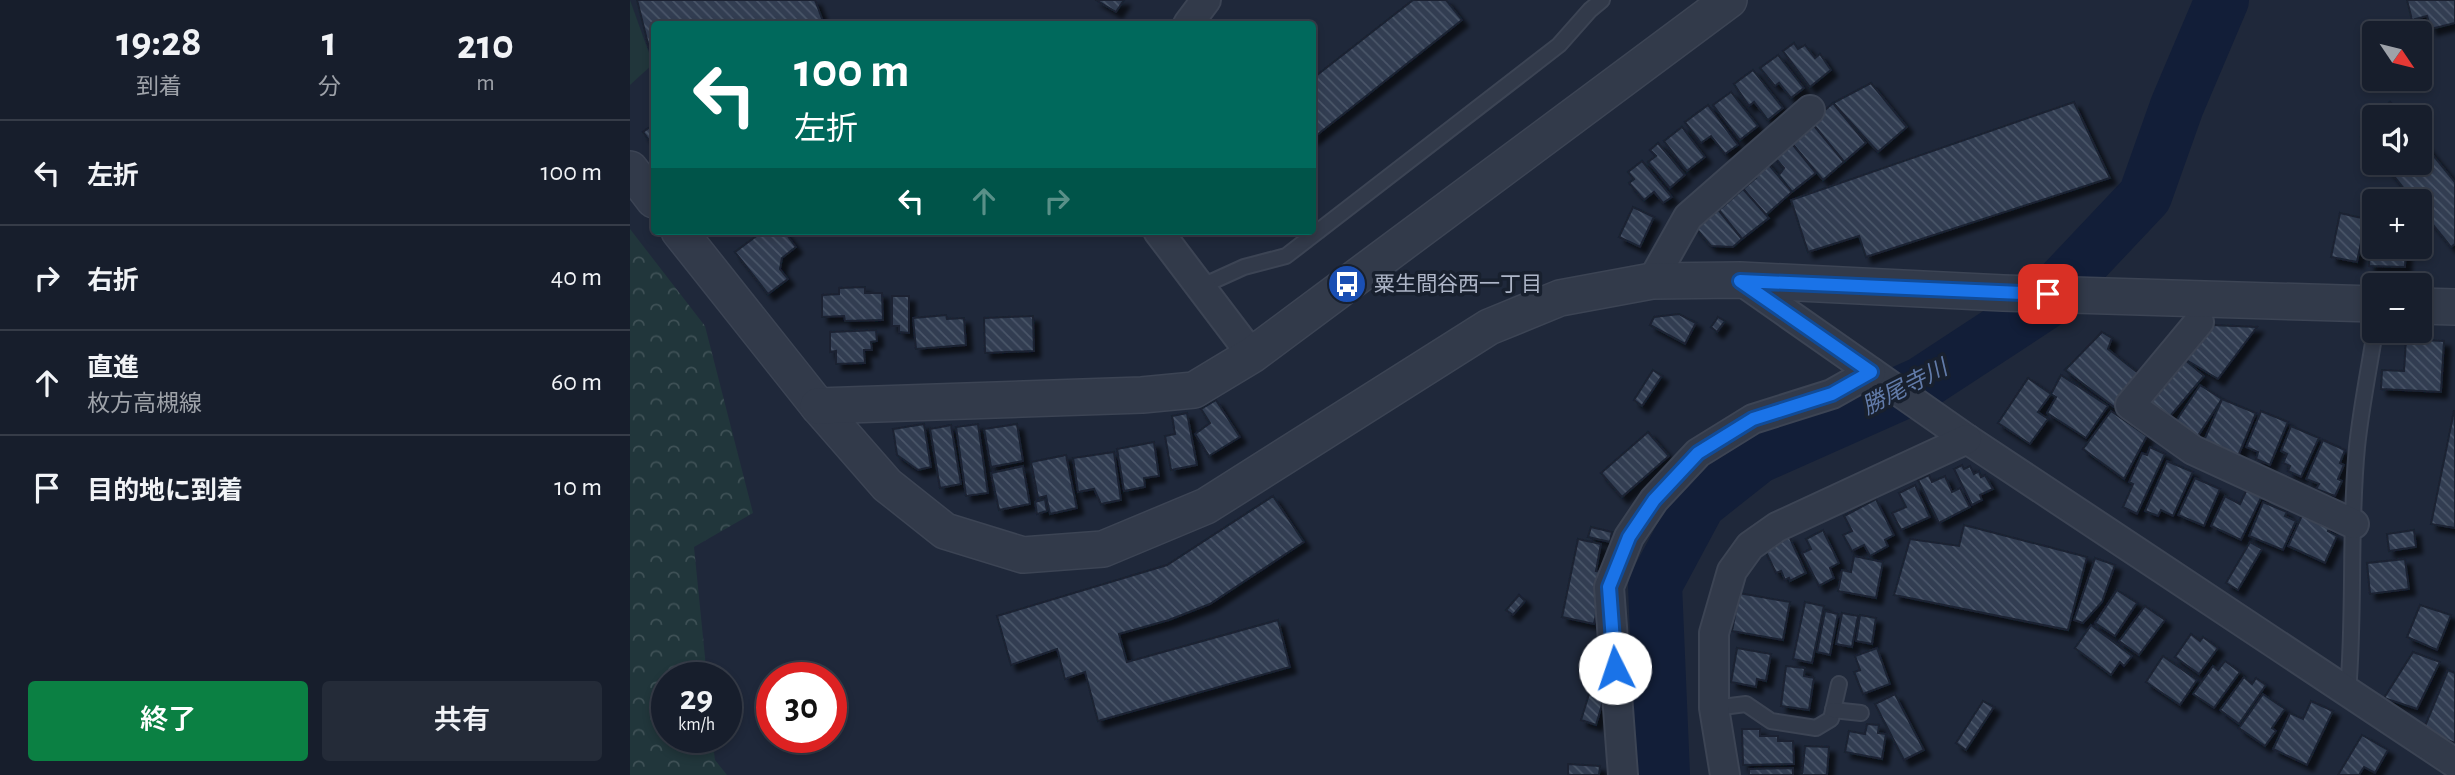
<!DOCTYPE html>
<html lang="ja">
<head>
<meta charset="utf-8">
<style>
	body { margin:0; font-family:"Alegreya Sans","Noto Sans JP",sans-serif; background:#242b38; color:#f1f3f6; height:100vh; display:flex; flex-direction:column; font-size:26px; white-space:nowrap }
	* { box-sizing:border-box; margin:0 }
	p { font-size:23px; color:#9ea2a9 }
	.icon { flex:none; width:38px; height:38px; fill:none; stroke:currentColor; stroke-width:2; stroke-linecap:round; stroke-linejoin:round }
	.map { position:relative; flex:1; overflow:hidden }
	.sheet { display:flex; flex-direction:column; background:#171e2c; width:630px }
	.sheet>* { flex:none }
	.top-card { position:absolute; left:21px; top:21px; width:665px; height:214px; border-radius:7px; box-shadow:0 4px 10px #0003,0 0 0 2px #363c48; background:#00695c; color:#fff; overflow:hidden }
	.needle { width:46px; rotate:125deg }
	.controls { position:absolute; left:1732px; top:21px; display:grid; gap:14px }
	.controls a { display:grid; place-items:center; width:70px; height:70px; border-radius:7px; background:#171e2c; box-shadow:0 4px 10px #0003,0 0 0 2px #363c48; font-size:35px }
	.speed { position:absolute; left:21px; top:662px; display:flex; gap:14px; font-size:35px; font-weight:700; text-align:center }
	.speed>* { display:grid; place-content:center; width:91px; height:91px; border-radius:50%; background:#171e2c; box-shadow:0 4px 10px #0003,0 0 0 2px #363c48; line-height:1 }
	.speed small { font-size:18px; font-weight:400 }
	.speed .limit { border:10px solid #d22; background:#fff; color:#111 }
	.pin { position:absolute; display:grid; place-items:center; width:60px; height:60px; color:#fff; margin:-30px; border-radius:14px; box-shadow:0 4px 10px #0006 }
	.me { position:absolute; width:77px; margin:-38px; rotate:356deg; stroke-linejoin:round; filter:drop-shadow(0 0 5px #0008) }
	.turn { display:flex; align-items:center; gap:24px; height:147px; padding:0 28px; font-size:32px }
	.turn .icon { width:91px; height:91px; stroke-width:2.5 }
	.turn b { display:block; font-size:49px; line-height:60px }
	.lanes { display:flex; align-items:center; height:66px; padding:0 28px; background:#0003; justify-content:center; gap:35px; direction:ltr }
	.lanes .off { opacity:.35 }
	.eta { display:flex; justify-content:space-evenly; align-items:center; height:119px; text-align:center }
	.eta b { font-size:42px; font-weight:600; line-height:49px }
	.primary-button { display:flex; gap:14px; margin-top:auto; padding:14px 28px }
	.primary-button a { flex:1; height:80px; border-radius:7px; background:#0b8043; color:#fff; font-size:28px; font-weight:600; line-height:80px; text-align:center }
	.primary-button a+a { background:#242b38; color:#f1f3f6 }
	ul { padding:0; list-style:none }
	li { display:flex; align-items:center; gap:21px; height:105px; padding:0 28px; border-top:2px solid #363c48 }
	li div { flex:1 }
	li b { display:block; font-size:26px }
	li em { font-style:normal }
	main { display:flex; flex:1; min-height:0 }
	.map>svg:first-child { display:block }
	.forest { fill:url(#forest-crowns) }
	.green { fill:#21363b }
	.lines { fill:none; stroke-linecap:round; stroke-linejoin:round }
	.river { stroke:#121e38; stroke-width:54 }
	.building { fill:url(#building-back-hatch); stroke:#1a2231; stroke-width:2; filter:url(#shadow) }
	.service-casing { stroke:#3c4454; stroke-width:18 }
	.minor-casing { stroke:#3c4454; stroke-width:32 }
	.tertiary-casing { stroke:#3c4454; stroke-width:38 }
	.service { stroke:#323a4a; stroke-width:14 }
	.minor { stroke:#323a4a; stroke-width:28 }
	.tertiary { stroke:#323a4a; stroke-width:35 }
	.route-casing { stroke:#114b97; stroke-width:18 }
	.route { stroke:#1a73e8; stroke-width:12 }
	.labels { text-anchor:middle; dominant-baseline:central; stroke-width:7; stroke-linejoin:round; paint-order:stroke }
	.poi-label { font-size:21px; fill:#adb5c7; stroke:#18202e; text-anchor:start }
	.water-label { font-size:23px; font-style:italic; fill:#627ba9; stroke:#18202e }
</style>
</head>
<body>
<main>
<section class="sheet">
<div class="eta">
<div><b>19:28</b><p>到着</p></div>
<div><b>1</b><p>分</p></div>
<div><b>210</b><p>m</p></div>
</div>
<ul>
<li><svg class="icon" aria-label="left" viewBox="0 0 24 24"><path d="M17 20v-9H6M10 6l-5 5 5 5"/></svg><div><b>左折</b></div><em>100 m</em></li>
<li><svg class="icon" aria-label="right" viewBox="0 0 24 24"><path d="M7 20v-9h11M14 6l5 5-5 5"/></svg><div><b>右折</b></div><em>40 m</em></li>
<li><svg class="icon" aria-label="ahead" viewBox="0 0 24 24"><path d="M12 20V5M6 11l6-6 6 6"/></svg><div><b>直進</b><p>枚方高槻線</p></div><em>60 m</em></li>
<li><svg class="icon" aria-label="arrive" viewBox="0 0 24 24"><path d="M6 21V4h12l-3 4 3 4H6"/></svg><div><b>目的地に到着</b></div><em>10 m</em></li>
</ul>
<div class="primary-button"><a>終了</a><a>共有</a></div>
</section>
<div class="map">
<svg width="1825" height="775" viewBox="0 0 1825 775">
	<defs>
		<pattern id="forest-crowns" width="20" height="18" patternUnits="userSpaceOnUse" patternTransform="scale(1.75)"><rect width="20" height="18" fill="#21363b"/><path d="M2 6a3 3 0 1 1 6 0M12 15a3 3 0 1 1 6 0" fill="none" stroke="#3f5156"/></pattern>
		<pattern id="building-back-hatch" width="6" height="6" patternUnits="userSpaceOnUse" patternTransform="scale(1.75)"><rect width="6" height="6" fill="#303c51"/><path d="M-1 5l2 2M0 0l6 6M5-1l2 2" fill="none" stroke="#4b5669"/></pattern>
		<filter id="shadow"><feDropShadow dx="6" dy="6" stdDeviation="2" flood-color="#0009"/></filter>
	</defs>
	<rect width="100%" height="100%" fill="#1f283a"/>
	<!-- forest -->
	<polygon class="forest" points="0,229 75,326 123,513 64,547 77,677 37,677 37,737 82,737 85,760 97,775 0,775"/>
	<!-- green -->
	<polygon class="green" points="0,0 23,64 0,85"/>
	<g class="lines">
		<!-- river -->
		<polyline class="river" points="1033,775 1025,585 1069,503 1127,457 1291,384 1413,304 1515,196 1547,106 1592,0"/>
	</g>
	<!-- building -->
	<g class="building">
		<polygon points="7,0 185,0 193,21 182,24 24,24 24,46 19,48"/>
		<polygon points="466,0 494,0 486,12"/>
		<polygon points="783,0 816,0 832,20 682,139 682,79"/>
		<polygon points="1777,0 1825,0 1825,23 1801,29 1797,16 1782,20"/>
		<polygon points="1164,43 1168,49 1175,45 1185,58 1190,54 1201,70 1180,87 1153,51"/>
		<polygon points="1148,55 1174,88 1161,98 1149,83 1145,86 1130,68"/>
		<polygon points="1123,70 1153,108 1138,120 1124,102 1119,106 1104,84"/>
		<polygon points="1241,83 1277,127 1248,152 1203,103"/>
		<polygon points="1101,92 1128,126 1110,140 1083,105"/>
		<polygon points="1444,102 1480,178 1236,257 1229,236 1178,252 1161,200"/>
		<polygon points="1760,102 1773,117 1747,117 1745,114"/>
		<polygon points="1203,103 1236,143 1214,162 1181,122"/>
		<polygon points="1078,105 1108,145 1095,154 1081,136 1071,143 1055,122"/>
		<polygon points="1181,122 1214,162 1193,180 1159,140"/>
		<polygon points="24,124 24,147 13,132"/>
		<polygon points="1745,126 1745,153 1731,137"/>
		<polygon points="1052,127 1075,157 1057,171 1034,141"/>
		<polygon points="1790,139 1825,182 1825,244 1821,247 1790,209 1790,201 1784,201 1753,163 1790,163"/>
		<polygon points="1159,140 1186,173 1162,192 1149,175 1154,168 1142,154"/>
		<polygon points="1028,143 1055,175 1040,188 1018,162 1026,156 1020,150"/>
		<polygon points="1134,159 1162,192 1136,215 1113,189 1126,178 1120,171"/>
		<polygon points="1012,161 1042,197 1033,203 1024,192 1014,200 999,183 1004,179 998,172"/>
		<polygon points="1113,189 1139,218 1112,239 1089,210"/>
		<polygon points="1003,207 1024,217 1010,247 989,237"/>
		<polygon points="1086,207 1112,239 1103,247 1081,246 1064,226"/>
		<polygon points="1710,213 1736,219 1727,262 1701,257"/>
		<polygon points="1740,229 1745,229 1745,247 1776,247 1775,267 1739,266"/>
		<polygon points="133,231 154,231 166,247 152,258 150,269 158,279 138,294 105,252"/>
		<polygon points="235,287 235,293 252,293 253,320 215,321 214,316 192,317 192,295 209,294 209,288"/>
		<polygon points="262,296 279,296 279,333 269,332 269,326 262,326"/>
		<polygon points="1049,314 1066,323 1055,344 1020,325 1024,317"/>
		<polygon points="316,315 317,319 334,318 336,345 286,349 283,318"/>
		<polygon points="403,316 404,351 355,353 354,318"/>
		<polygon points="1088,317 1095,321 1087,332 1081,327"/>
		<polygon points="1582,325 1627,327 1588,379 1553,358"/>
		<polygon points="246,330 247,341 241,342 242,350 234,350 235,363 206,364 206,351 200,352 200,332"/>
		<polygon points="1472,332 1482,338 1478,349 1508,373 1484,407 1435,370"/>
		<polygon points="1776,339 1814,341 1811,392 1751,389 1752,370 1774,371"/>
		<polygon points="1553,358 1574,376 1537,420 1515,404"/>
		<polygon points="1023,370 1032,376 1012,406 1004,400"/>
		<polygon points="1431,375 1478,406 1456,438 1417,413 1426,397 1421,394"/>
		<polygon points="1398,378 1421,394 1408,412 1418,419 1400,444 1368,423"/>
		<polygon points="1570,385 1592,399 1562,445 1540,430"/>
		<polygon points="1592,399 1626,413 1607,459 1572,445"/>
		<polygon points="586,400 610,437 579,456 565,434 580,423 571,409"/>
		<polygon points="1481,411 1517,436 1494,479 1453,449"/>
		<polygon points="1631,411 1658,422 1640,465 1626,459 1628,452 1616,447"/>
		<polygon points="1824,411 1825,411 1825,528 1801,524"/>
		<polygon points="557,413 567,465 541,470 535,436 545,434 542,416"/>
		<polygon points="294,424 301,467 288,470 267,455 263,429"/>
		<polygon points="348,424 358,493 336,496 326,427"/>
		<polygon points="387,424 393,461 361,467 354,429"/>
		<polygon points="321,425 331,484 310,488 300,429"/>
		<polygon points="1661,426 1689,438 1671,477 1658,471 1660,466 1653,463 1657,454 1651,451"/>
		<polygon points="1018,432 1039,456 992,497 971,473"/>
		<polygon points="1693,440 1715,450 1710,463 1714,465 1708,479 1712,481 1705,496 1686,489 1689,484 1676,479"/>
		<polygon points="524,442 529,476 514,478 515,487 494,491 487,449"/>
		<polygon points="1520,447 1535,454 1507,514 1493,507 1503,484 1499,482 1512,453 1517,455"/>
		<polygon points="484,452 491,500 471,504 464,489 448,492 443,458"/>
		<polygon points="436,455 447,508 420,514 416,496 408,498 401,462"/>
		<polygon points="1537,461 1563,472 1543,516 1531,510 1528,516 1515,511"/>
		<polygon points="1332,465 1334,469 1340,466 1344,474 1349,471 1351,477 1355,475 1363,489 1350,495 1352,500 1342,505 1324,469"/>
		<polygon points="393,466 400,504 369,510 361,473"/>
		<polygon points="1299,475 1302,482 1315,476 1322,492 1330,488 1340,507 1309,523 1288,480"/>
		<polygon points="1565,478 1590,489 1574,526 1548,515"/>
		<polygon points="1285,485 1300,517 1271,530 1262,513 1276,507 1269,493"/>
		<polygon points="1617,489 1632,496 1611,540 1581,526 1595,496 1610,504"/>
		<polygon points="643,496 674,542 580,604 539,620 489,634 497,662 648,620 660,667 468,721 455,672 435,679 427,649 381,665 367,616 537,565"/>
		<polygon points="415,499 417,511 407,514 405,502"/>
		<polygon points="1246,499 1264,535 1255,540 1258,546 1240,556 1234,545 1222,551 1213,535 1222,531 1214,516"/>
		<polygon points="1633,502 1657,512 1655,516 1666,521 1653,550 1619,536"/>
		<polygon points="1673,513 1700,526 1698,531 1707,536 1695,563 1658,546"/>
		<polygon points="1334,525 1457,557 1438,630 1264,595 1280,539 1329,546"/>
		<polygon points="961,527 982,532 980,542 958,537"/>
		<polygon points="1193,530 1209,563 1200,568 1204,578 1189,586 1172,553 1181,549 1176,539"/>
		<polygon points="1784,530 1786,547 1759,551 1757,534"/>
		<polygon points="1159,536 1176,573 1160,581 1159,578 1155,580 1151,571 1146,573 1134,548"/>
		<polygon points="948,539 971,544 966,571 975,573 964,624 932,617"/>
		<polygon points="1620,542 1632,549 1608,590 1596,583"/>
		<polygon points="1224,556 1253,562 1246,598 1208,591 1212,570 1221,572"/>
		<polygon points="1465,558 1485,565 1472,602 1453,623 1444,620"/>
		<polygon points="1775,559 1779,589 1740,594 1737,563"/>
		<polygon points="1487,590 1507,603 1485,636 1465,623"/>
		<polygon points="1109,593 1160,602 1153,640 1102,631"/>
		<polygon points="889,595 895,601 883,615 876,610"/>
		<polygon points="1175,602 1194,606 1182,663 1163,659"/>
		<polygon points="1790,605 1821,615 1807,650 1777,637"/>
		<polygon points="1515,606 1535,620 1509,655 1489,641"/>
		<polygon points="1195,611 1208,614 1200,655 1187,652"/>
		<polygon points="1212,613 1228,616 1222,647 1206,644"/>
		<polygon points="1230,615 1246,618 1242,644 1226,641"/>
		<polygon points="1461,625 1502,656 1494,666 1490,662 1481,675 1445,648"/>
		<polygon points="1561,634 1570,641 1573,637 1588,648 1569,674 1545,657"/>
		<polygon points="1107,648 1141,654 1136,681 1127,679 1126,687 1101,682"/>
		<polygon points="1247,648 1260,684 1233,694 1224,672 1230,670 1225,656"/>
		<polygon points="1783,652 1810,662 1787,709 1754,698"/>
		<polygon points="1533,656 1567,680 1550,705 1516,682"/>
		<polygon points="1595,661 1610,672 1584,708 1563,694 1583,666 1588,670"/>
		<polygon points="1156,666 1175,668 1174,676 1184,678 1179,710 1151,706"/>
		<polygon points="1818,670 1825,673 1825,743 1793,731"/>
		<polygon points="1614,677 1622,684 1626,678 1636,685 1609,724 1590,710"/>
		<polygon points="959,694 974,698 966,725 951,720"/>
		<polygon points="1265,694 1294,750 1274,760 1245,704"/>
		<polygon points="1633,694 1655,709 1642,728 1646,731 1635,746 1609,728"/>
		<polygon points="1353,701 1364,707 1336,750 1326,743"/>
		<polygon points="1681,701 1703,711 1677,765 1643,749 1660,713 1673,719"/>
		<polygon points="1237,724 1249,725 1248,733 1256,734 1252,759 1215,752 1219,731 1235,734"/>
		<polygon points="1112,729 1130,729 1130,736 1148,736 1148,741 1163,741 1164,764 1113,765"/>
		<polygon points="1732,735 1758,750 1745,773 1734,767 1729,775 1708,775"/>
		<polygon points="1175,746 1199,747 1197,775 1172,775"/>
		<polygon points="938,764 970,766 969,775 938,775"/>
		<polygon points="1163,768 1163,775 1119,775 1119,769"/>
	</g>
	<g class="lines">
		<defs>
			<g id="service">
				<polyline points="570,287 614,267 656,256 929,45 960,10 972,0"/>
				<path d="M1718,692C1725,610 1719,528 1727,447C1731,408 1739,369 1745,331"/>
				<polyline points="1084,708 1116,704 1141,721 1186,728 1201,719 1209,684"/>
				<polyline points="1203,710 1231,713"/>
			</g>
			<g id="minor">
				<polyline points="558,24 576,0"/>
				<polyline points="528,231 622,355"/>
				<polyline points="1110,280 1337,439 1825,763"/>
				<polyline points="1022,281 1058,217 1180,110"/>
				<polyline points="1569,322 1500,405 1563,450 1724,524"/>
				<polyline points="993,775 979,587 999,537 1024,500 1068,453 1123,419 1202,394 1241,372"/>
				<polyline points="1095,775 1084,708 1084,633 1102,571 1120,546 1147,527 1337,439"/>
			</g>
			<g id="tertiary">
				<polyline points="0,169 24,200"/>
				<polyline points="49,231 188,406 257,485 315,531 393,555 473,549 576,506 859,327 930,298 1022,281 1110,280 1373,293 1745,304"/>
				<polyline points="1790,306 1825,307"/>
				<polyline points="188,406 512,395 564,390 622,355 1099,0"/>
			</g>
		</defs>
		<!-- service casing -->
		<use href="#service" class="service-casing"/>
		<!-- minor casing -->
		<use href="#minor" class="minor-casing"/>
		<!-- tertiary casing -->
		<use href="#tertiary" class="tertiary-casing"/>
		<!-- service -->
		<use href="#service" class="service"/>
		<!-- minor -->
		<use href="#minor" class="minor"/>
		<!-- tertiary -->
		<use href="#tertiary" class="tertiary"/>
	</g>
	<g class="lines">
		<defs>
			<polyline id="route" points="985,668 979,587 999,537 1024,500 1068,453 1123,419 1202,394 1241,372 1110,281 1418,294"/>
		</defs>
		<!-- route casing -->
		<use href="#route" class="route-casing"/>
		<!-- route -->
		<use href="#route" class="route"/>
	</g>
	<!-- icons -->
	<defs>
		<symbol id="bus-disc" viewBox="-11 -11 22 22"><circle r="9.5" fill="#1a4fb4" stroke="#18202e"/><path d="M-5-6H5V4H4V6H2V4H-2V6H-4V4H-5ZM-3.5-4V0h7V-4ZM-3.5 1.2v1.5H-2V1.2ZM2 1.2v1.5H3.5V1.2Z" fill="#fff"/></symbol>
	</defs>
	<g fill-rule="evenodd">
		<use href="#bus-disc" x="695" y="262" width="44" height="44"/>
	</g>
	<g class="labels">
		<!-- poi labels -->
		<g class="poi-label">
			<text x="744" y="284">粟生間谷西一丁目</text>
		</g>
		<!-- water labels -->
		<g class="water-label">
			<text transform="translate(1275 388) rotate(-27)">勝尾寺川</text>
		</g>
	</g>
</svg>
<div class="controls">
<a><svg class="needle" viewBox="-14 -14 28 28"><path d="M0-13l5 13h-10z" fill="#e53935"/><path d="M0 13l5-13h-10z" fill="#9ea2a9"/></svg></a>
<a><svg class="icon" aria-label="sound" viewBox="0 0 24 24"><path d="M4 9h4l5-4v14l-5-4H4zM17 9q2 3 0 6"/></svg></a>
<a>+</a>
<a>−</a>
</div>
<div class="speed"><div>29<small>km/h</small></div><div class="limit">30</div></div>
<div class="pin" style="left:1418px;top:294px;background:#d93025"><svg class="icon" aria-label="arrive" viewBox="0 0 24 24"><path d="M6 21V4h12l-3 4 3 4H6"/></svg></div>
<svg class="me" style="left:985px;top:668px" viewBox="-20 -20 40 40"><circle r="19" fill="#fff"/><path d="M0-13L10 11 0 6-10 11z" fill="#1a73e8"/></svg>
<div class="top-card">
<div class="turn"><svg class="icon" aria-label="left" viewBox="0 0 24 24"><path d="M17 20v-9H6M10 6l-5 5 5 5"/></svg><div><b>100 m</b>左折</div></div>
<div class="lanes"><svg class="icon" aria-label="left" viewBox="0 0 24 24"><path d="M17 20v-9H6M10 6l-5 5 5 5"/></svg><svg class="icon off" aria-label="ahead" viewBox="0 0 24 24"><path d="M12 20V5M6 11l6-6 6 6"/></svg><svg class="icon off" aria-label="right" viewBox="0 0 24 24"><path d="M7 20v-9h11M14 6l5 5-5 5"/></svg></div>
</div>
</div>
</main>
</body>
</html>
